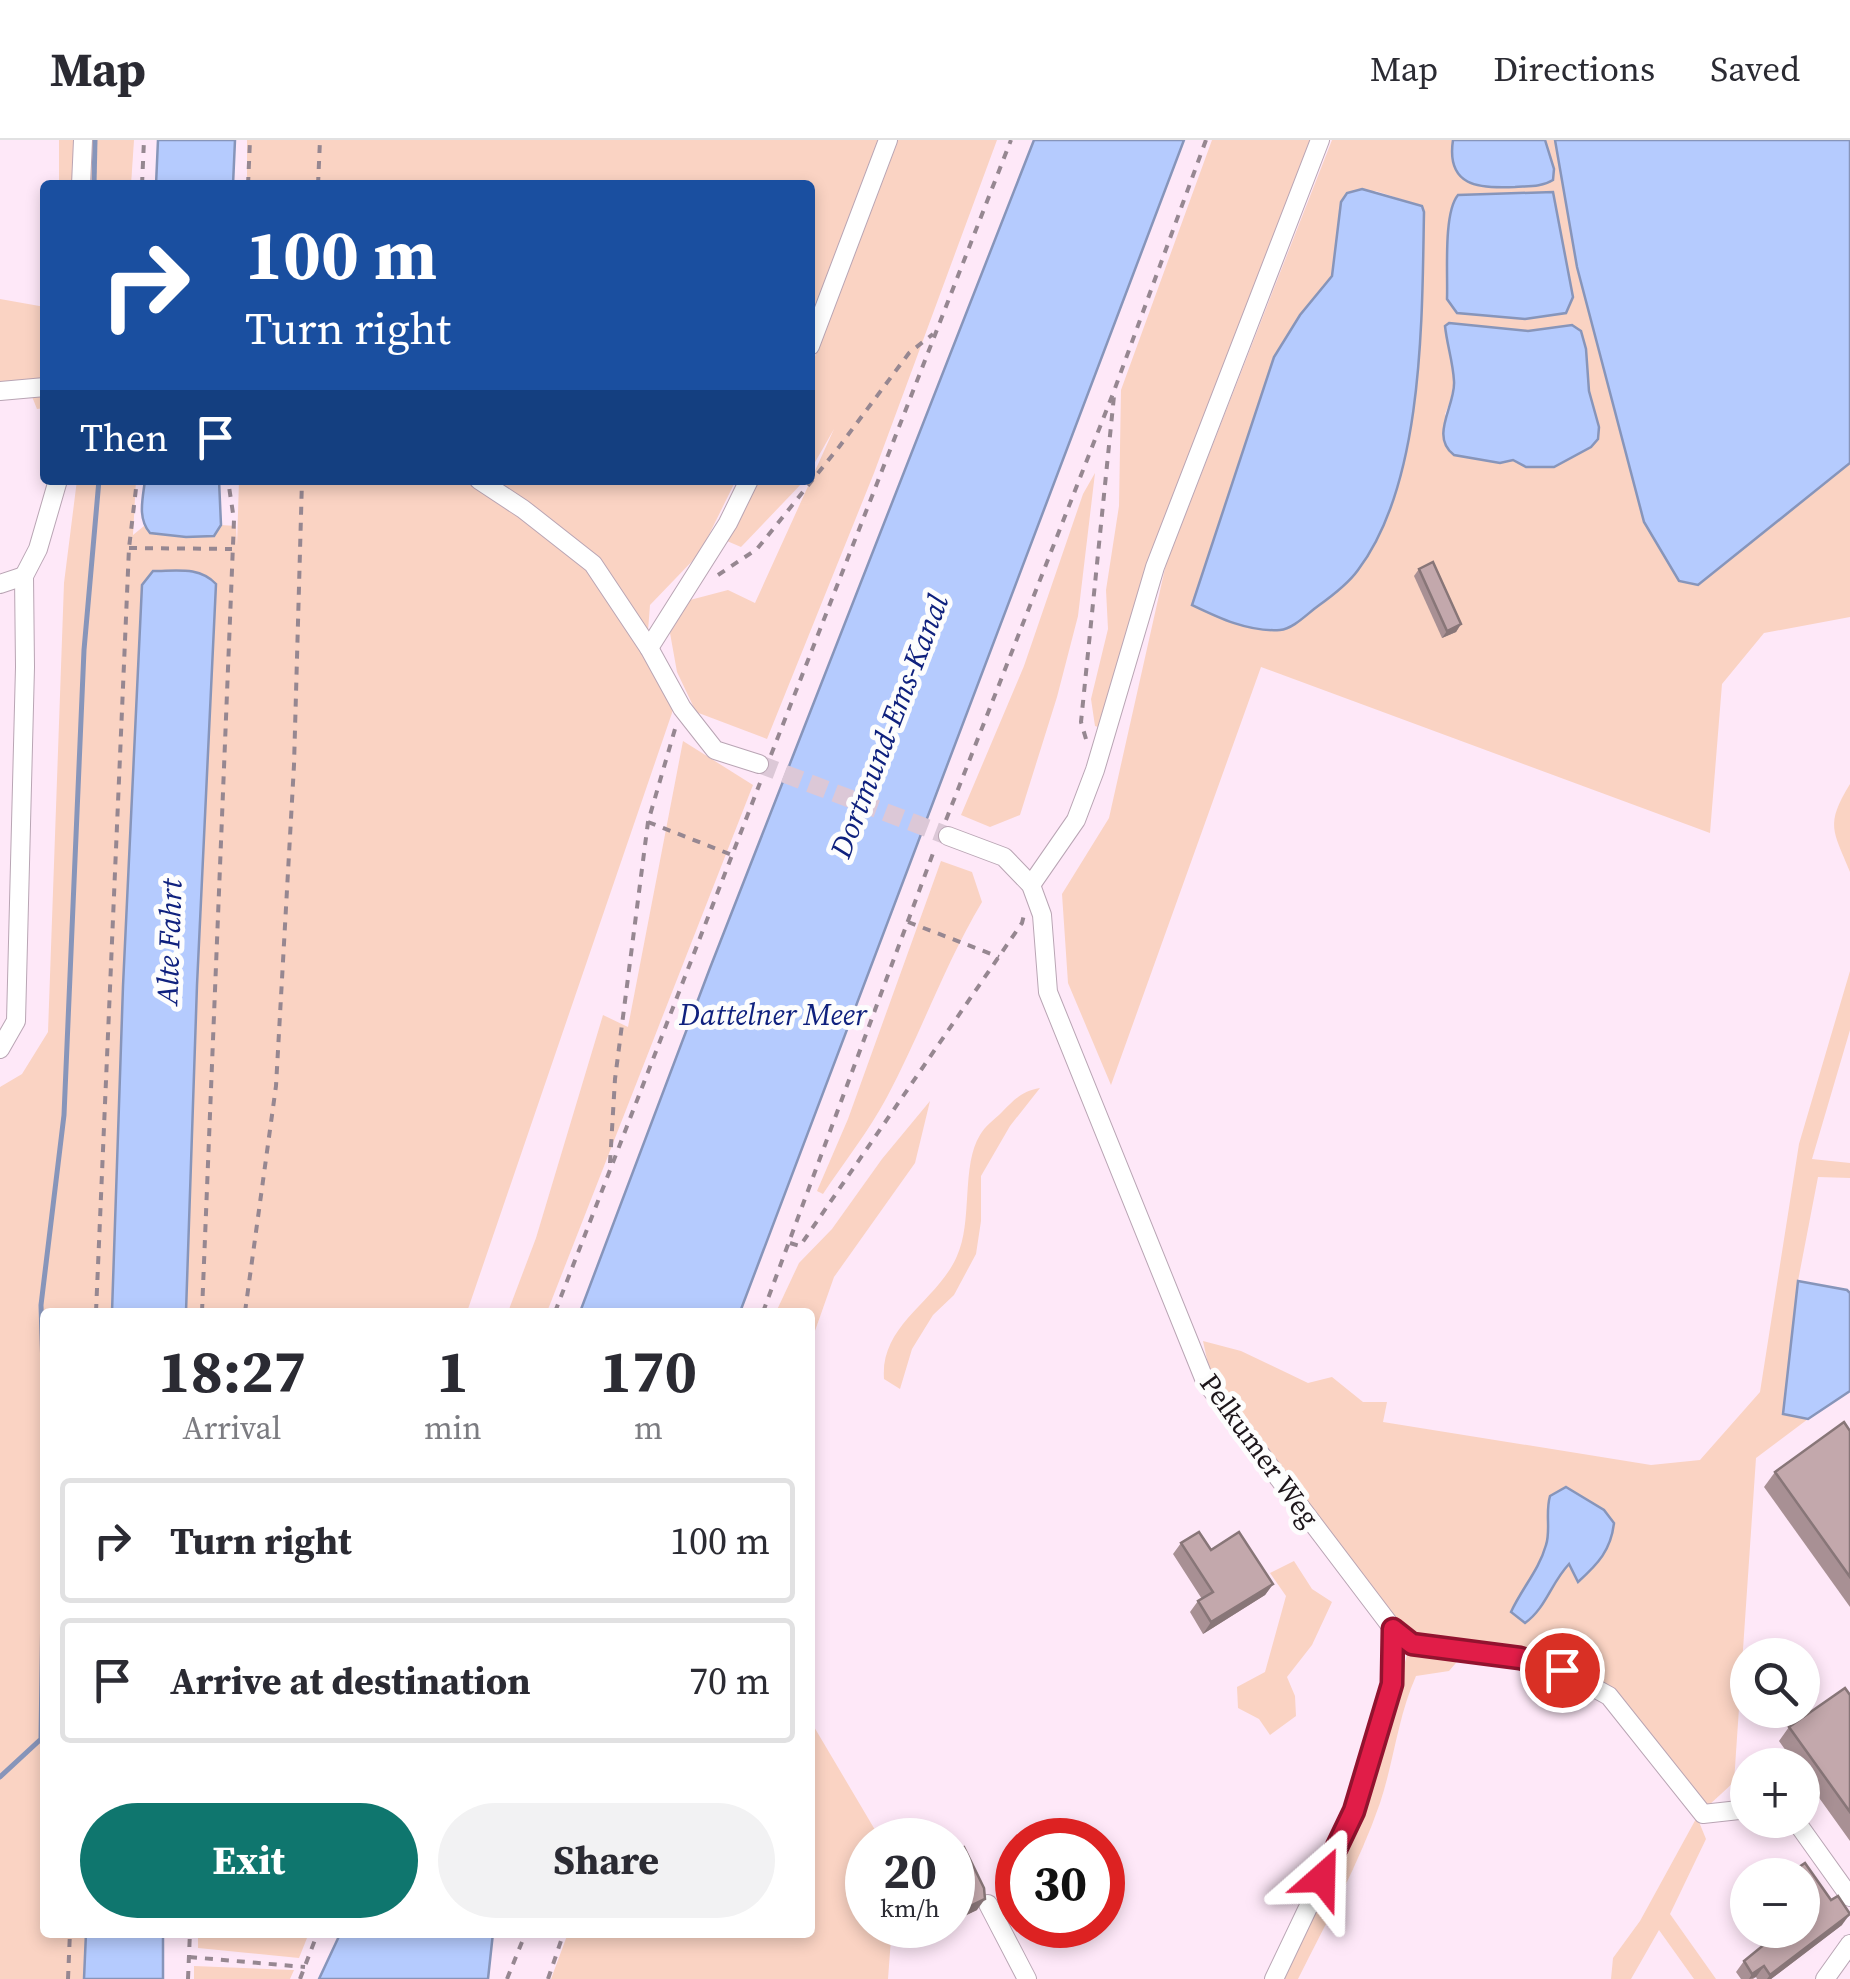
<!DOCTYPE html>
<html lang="en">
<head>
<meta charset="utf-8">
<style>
	body { margin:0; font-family:"Source Serif 4",serif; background:#f2f2f3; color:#2b2b33; height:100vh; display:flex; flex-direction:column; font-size:38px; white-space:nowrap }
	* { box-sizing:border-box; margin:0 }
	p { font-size:32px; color:#7c7c81 }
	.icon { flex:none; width:55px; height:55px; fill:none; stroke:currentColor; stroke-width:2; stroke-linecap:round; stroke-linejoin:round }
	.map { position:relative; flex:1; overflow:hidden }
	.panel { position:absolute; left:40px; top:1168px; width:775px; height:630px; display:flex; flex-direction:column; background:#fff; border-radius:10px; box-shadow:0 5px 15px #0003 }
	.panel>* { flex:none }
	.guide { position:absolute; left:40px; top:40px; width:775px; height:305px; border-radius:10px; box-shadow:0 5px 15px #0003; background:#1a4fa0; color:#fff; overflow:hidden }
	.fabs { position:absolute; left:1730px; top:1498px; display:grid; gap:20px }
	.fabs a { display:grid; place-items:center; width:90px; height:90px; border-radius:50%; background:#fff; box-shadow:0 5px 15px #0003; font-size:50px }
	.speed { position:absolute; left:845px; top:1678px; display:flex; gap:20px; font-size:50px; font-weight:700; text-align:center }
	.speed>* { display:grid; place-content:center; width:130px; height:130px; border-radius:50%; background:#fff; box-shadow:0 5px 15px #0003; line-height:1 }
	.speed small { font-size:25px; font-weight:400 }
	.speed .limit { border:15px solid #d22; background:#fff; color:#111 }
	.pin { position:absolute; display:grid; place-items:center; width:85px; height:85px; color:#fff; margin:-42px; border:5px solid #fff; border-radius:50%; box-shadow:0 2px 10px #0007 }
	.me { position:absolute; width:110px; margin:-55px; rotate:25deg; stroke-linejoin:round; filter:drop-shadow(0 0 8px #0008) }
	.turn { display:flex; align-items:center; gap:35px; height:210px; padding:0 40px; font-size:45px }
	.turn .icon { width:130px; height:130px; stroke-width:2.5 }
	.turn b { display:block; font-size:70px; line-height:85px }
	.then { display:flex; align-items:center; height:95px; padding:0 40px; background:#0003; gap:20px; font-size:38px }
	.eta { display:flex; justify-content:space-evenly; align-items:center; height:170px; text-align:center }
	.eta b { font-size:60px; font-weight:700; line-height:70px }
	.button { display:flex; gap:20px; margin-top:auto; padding:20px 40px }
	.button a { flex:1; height:115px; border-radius:60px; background:#0f766e; color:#fff; font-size:40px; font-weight:700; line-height:115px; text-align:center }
	.button a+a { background:#f2f2f3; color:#2b2b33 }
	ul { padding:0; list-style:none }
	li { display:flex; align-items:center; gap:30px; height:125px; margin:0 20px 15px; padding:0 20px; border:5px solid #e1e1e2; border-radius:10px }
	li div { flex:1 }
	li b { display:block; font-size:38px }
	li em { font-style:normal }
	header { display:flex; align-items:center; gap:60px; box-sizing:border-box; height:140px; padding:0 50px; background:#fff; border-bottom:2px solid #e1e1e2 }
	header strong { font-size:48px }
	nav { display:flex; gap:55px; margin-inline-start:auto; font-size:35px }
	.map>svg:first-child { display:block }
	.green { fill:#fad3c3; fill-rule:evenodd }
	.water { fill:#b5cbfe; stroke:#8795ba; stroke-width:2.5 }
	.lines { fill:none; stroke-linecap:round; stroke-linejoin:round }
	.stream { stroke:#8795ba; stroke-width:5 }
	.minor-tunnel { stroke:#dcc8d7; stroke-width:18; stroke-dasharray:18 9; stroke-linecap:butt }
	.minor-casing { stroke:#b9a5b4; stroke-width:20 }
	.path { stroke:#968791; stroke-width:4; stroke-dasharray:8 8; stroke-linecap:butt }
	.minor { stroke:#fff; stroke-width:18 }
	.wall { fill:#a89094 }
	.shaded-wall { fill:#887678 }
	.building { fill:#c3a8ac; stroke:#887678; stroke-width:2.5 }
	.route-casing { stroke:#92132f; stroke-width:25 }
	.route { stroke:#e11d48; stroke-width:18 }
	.labels { text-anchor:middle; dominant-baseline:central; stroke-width:10; stroke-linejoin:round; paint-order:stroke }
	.street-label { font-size:28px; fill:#1d161b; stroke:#fdfdfd }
	.water-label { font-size:30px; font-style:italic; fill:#0f217e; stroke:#fdfdfd }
</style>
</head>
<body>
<header>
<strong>Map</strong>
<nav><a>Map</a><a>Directions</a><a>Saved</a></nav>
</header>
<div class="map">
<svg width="1850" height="1839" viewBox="0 0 1850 1839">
	<rect width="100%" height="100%" fill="#fee8f8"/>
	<!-- green -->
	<g class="green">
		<polygon points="59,0 81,0 80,45 59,45"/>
		<polygon points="83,0 134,0 131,45 82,45"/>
		<polygon points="247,0 881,0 810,179 810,45 247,45"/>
		<polygon points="895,0 997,0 874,333 767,599 696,572 677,532 670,493 690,460 728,450 755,463 834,289 810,331 810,230"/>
		<polygon points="1212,0 1313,0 1292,47 1153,422 1101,588 1095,586 1091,559 1108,489 1106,450 1119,366 1121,250"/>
		<path d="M1332,0H1453L1451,18L1554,29L1545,0H1555L1577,127L1699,445L1850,323V477L1764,493L1722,544L1710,693L1261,527L1111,945L1068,843L1062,754L1109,678L1166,424ZM1376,51L1422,66L1424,72L1421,190L1409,298L1358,431L1329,458L1285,490L1192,464L1274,217L1300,175L1332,136L1341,62ZM1553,52L1573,157L1566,173L1525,179L1447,159C1449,133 1442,74 1458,55ZM1449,183L1528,191L1572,185L1586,209L1589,251L1599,287L1591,307L1554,327H1526L1513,320L1500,322L1464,317L1445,274C1457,249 1456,218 1445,192Z"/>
		<polygon points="0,159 45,167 45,268 37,269 27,244 0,246"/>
		<polygon points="1095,333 1078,476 1057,557 1020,675 990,687 961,675 1024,526 1083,354"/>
		<polygon points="77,340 136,340 133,395 144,386 151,393 214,396 221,385 236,386 237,406 239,340 736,340 700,413 650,465 646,517 673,570 467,1172 186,1172 197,845 142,445 123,846 112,1172 45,1172 45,1792 86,1793 84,1839 0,1839 0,947 22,934 48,892 64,443"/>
		<polygon points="756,340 805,340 741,407 727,401"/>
		<polygon points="683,601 753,645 547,1172 508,1172 536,1098 603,875 628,887"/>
		<path d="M1850,644V732C1833,690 1825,685 1850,644Z"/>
		<path d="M941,721L972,732L982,762C945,824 921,893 887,957C869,991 844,1022 823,1054L817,1051L848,979Z"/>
		<polygon points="1850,831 1850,890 1812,1019 1850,1023 1850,1038 1818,1037 1798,1141 1783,1274 1808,1279 1756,1318 1734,1642 1708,1666 1610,1550 1415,1496 1392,1473 1212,1243 1203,1201 1241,1211 1308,1243 1332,1237 1363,1262 1387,1262 1383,1282 1651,1325 1700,1320 1760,1252 1799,1004"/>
		<path d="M1040,948L1010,986L981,1036V1081L976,1114L954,1155L933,1175L912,1209L900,1249L884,1239C880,1184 937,1162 957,1116C973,1082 961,1025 980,995C985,986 995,979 1002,972C1015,959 1022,951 1040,948Z"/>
		<polygon points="930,961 915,1023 834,1137 810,1205 810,1172 776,1172 799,1123 832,1089 882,1019"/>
		<polygon points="1294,1421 1312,1449 1332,1462 1312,1505 1287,1537 1295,1556 1296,1576 1270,1595 1259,1579 1238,1568 1237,1547 1265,1532 1286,1456 1270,1433"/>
		<path d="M1409,1508L1461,1517L1449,1531L1416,1536C1398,1576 1394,1621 1380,1663C1359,1724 1327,1781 1298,1839H1283L1365,1663Z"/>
		<polygon points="810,1580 881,1700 868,1700 868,1785 892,1785 888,1839 551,1839 568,1793 810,1792"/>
		<polygon points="1697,1677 1706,1699 1670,1774 1716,1839 1694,1839 1659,1790 1631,1839 1611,1839 1613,1818 1640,1781"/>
		<polygon points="198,1793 198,1792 309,1793 299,1818 198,1808"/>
		<polygon points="194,1826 293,1830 294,1830 290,1839 194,1839"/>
	</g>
	<!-- water -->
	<g class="water">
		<polygon points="158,0 235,0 233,45 156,45"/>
		<polygon points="1034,0 1184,0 740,1172 580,1172 710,828"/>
		<path d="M1453,0H1545L1554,29L1553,40C1542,47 1528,46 1515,47C1478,49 1446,46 1453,0Z"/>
		<polygon points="1555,0 1850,0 1850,323 1698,445 1679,441 1644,382 1577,127"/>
		<path d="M1362,49L1422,66L1424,72C1422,178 1424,343 1358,430C1348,444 1332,456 1318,466C1307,474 1293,489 1280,490C1248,492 1219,478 1192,465L1274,217L1300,175L1332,136L1341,62L1347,53Z"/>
		<path d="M1553,52L1573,157L1566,173L1525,179L1457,173L1447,159C1448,135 1443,73 1458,55Z"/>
		<path d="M1449,183L1528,191L1572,185L1581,191L1586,209L1589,251L1599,287L1598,299L1591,307L1554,327H1526L1513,320L1500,323L1454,315C1429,296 1456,265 1454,241C1453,222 1447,205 1445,186Z"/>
		<path d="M145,340H219L221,385L214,396L186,397L150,393C137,378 143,358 145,340Z"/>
		<path d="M153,431C176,431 199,426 216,444L197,845L186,1172H112L123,846L142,445Z"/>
		<polygon points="1798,1141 1847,1150 1850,1153 1850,1251 1808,1279 1783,1274"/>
		<path d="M1566,1347L1604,1370L1614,1383C1611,1410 1598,1424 1578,1442L1569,1424C1551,1443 1546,1468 1525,1483L1511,1472C1522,1448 1539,1430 1546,1405C1551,1390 1545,1373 1550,1356Z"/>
		<polygon points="341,1792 493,1793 488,1839 319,1839"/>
		<polygon points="86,1793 163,1793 163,1839 84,1839"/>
	</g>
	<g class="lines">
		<!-- stream -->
		<g class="stream">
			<polyline points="94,45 95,0"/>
			<polyline points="45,1294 41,1165 64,975 84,510 99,340"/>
			<polyline points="0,1637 41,1599 45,1317"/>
		</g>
		<!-- minor-tunnel -->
		<polyline class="minor-tunnel" points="759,624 948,696"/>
		<defs>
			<g id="minor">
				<polyline points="81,45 83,0"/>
				<polyline points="810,206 888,0"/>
				<polyline points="0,251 45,247"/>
				<polyline points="479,340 523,369 593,424 649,508 682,568 715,610 759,624"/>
				<polyline points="0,444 24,436"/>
				<polyline points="649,508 728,383 749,340"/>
				<polyline points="948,696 1004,717 1031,745 1042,775 1048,852 1205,1241 1393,1489 1392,1544 1354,1671 1274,1839"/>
				<polyline points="1031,745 1076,680 1095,630 1155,427 1320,0"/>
				<polyline points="0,909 16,881 25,527 24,436 38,409 58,340"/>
				<polyline points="1393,1489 1412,1504 1520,1518 1562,1530 1609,1556 1703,1674 1748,1669"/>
				<polyline points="1795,1680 1850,1757"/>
				<polyline points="988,1764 1027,1839"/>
				<polyline points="1825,1839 1850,1804"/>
			</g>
		</defs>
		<!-- minor casing -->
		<use href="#minor" class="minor-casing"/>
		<!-- path -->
		<g class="path">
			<polyline points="142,45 144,0"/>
			<polyline points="248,45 250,0"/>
			<polyline points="318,45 320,0"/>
			<polyline points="129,408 232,409"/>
			<polyline points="718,435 757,409 839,307 909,213 933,194"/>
			<polyline points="1086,599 1081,582 1114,256"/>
			<polyline points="771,615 1011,0"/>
			<polyline points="946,680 1114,251 1206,0"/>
			<polyline points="648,682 732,715"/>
			<polyline points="908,782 999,817"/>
			<polyline points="610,1023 615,939 648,682 675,589"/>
			<polyline points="790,1103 800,1106 1022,783 1024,775"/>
			<polyline points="96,1172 129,408 137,340"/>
			<polyline points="202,1172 234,380 228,340"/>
			<polyline points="245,1172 276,946 294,625 302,340"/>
			<polyline points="555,1172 760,643"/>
			<polyline points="763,1172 935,708"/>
			<polyline points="189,1817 305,1827"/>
			<polyline points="68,1839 70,1792"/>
			<polyline points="188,1839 190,1792"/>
			<polyline points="300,1839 318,1792"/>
			<polyline points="507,1839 526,1792"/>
			<polyline points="548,1839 564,1792"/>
		</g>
		<!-- minor -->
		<use href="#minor" class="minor"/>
	</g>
	<!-- wall -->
	<g class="wall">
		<polygon points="1419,429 1461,484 1456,492 1442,498 1414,436"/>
		<polygon points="1850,1291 1850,1467 1764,1347 1775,1332"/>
		<polygon points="1181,1403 1211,1410 1273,1444 1265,1455 1203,1494 1190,1472 1198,1461 1202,1459 1173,1414"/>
		<polygon points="1850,1555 1850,1701 1802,1634 1802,1625 1796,1625 1779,1601 1789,1587"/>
		<polygon points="952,1712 977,1770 952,1782"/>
		<polygon points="1842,1785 1771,1839 1757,1839 1756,1837 1753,1839 1741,1839 1736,1832 1744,1821 1775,1796 1771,1790 1802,1790"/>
	</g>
	<!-- shaded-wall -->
	<g class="shaded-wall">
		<polygon points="1461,484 1456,492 1442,498 1447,491"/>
		<polygon points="1273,1444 1265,1455 1203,1494 1211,1482"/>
		<polygon points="985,1759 977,1770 952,1782 958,1772"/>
		<polygon points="1850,1774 1842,1785 1771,1839 1767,1839 1770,1835"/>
		<polygon points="1764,1826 1756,1837 1749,1839 1752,1834"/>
	</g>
	<!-- building -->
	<g class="building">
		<polygon points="1433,422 1461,484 1447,491 1419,429"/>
		<polygon points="1844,1282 1850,1291 1850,1437 1775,1332"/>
		<polygon points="1199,1392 1211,1410 1239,1392 1273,1444 1211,1482 1198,1461 1213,1452 1181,1403"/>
		<polygon points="1845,1548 1850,1555 1850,1672 1789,1587"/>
		<polygon points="964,1707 984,1748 985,1759 958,1772 952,1762 952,1712"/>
		<polygon points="1805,1723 1831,1760 1838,1756 1850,1774 1770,1835 1764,1826 1752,1834 1744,1821 1782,1790 1802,1790 1802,1735 1787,1735"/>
	</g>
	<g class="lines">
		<defs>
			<polyline id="route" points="1322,1738 1354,1671 1392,1544 1393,1489 1412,1504 1520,1518 1562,1530"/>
		</defs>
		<!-- route casing -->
		<use href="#route" class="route-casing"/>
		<!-- route -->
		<use href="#route" class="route"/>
	</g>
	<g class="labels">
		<!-- street labels -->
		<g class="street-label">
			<text transform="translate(1260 1310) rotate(54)">Pelkumer Weg</text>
		</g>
		<!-- water labels -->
		<g class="water-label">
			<text transform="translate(889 586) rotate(-69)">Dortmund-Ems-Kanal</text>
			<text transform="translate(169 802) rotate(-88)">Alte Fahrt</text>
			<text x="773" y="874">Dattelner Meer</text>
		</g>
	</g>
</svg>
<div class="fabs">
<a><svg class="icon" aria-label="search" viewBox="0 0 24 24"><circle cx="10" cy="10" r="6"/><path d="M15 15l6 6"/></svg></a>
<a>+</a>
<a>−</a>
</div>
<div class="speed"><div>20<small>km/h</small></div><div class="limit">30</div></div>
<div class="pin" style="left:1562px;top:1530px;background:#d93025"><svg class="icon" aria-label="arrive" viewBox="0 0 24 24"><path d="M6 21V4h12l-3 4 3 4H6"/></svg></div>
<svg class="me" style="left:1322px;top:1738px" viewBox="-20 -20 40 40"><path d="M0-17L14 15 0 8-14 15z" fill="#e11d48" stroke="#fff" stroke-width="4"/></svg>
<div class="guide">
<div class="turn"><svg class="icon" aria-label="right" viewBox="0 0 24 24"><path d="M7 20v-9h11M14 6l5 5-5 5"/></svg><div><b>100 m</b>Turn right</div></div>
<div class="then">Then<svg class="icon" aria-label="arrive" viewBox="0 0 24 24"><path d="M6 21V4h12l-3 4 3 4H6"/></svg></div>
</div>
<section class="panel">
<div class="eta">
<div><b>18:27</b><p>Arrival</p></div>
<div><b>1</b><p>min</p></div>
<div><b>170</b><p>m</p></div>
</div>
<ul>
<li><svg class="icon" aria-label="right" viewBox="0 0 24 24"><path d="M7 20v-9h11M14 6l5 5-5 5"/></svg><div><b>Turn right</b></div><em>100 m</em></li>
<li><svg class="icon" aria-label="arrive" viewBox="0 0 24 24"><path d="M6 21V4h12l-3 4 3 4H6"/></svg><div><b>Arrive at destination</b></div><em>70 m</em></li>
</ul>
<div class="button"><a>Exit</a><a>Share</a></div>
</section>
</div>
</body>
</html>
